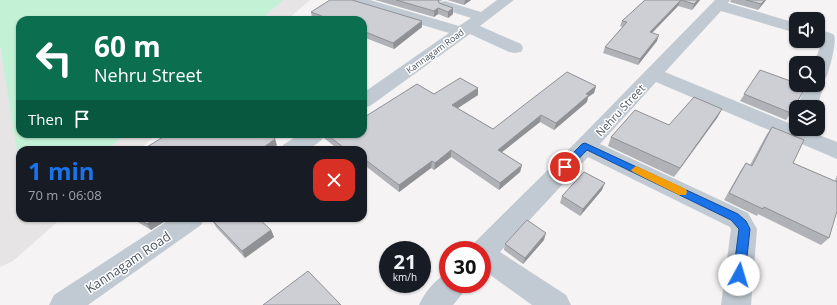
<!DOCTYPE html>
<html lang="en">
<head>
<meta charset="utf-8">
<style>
	body { margin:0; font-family:"Open Sans",sans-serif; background:#20242c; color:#f1f3f6; height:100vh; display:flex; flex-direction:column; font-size:15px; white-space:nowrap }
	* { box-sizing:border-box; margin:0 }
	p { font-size:13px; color:#9ea1a6 }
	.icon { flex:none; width:22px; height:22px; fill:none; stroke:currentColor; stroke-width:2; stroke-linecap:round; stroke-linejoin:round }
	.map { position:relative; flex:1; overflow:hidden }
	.drawer { position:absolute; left:16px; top:146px; width:351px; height:76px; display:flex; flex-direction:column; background:#171b24; border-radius:12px; box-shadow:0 1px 3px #0004 }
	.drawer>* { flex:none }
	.top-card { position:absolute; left:16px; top:16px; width:351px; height:122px; border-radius:12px; box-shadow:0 1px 3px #0004; background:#0b6e4f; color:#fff; overflow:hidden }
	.tools { position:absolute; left:789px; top:12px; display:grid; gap:8px }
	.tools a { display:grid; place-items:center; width:36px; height:36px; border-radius:8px; background:#171b24; box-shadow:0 1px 3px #0004; font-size:20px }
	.speed { position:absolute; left:379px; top:241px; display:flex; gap:8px; font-size:20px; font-weight:700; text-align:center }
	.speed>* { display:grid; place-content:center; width:52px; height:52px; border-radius:50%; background:#171b24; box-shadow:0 1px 3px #0004; line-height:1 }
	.speed small { font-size:10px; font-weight:400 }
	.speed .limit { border:6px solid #d22; background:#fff; color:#111 }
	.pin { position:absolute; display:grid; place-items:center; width:34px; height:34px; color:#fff; margin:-17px; border:2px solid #fff; border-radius:50%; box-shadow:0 1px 4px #0007 }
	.me { position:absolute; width:44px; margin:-22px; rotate:6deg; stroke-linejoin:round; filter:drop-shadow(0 0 3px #0008) }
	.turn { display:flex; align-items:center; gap:14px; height:84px; padding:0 12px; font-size:18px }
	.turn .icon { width:52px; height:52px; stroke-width:2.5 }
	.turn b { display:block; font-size:28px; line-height:34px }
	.then { display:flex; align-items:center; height:38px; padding:0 12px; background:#0003; gap:8px; font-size:15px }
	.round { display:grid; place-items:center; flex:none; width:42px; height:42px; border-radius:12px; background:#20242c }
	.summary { display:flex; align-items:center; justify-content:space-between; height:68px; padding:0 12px }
	h1 { font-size:24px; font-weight:700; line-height:30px; color:#1a73e8 }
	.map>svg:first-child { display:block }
	.education { fill:#e6e4e5 }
	.green { fill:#c3f1d5 }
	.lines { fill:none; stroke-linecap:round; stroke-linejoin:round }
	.minor { fill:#c1cad2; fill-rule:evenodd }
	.wall { fill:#b0b2b7 }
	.shaded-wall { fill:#909195 }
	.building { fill:#cdcfd5; stroke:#909195 }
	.route { fill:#1a73e8; stroke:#114b97 }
	.slow { fill:#f59e0b }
	.labels { text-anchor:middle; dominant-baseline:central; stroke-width:3; stroke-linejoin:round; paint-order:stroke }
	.far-street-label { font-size:9px; fill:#4a5661; stroke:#fff }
	.street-label { font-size:11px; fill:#4a5661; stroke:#fff }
	.near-street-label { font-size:13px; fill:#4a5661; stroke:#fff }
</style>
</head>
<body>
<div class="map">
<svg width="837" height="305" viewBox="0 0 837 305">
	<rect width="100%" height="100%" fill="#f5f3f3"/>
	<!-- education -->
	<polygon class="education" points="0,0 310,0 287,20 20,20 20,134 157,134 139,150 20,150 20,218 62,218 13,261 0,267"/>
	<!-- green -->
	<polygon class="green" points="0,0 283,0 260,20 20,20 20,134 125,134 107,150 20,150 20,169 0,45"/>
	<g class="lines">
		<!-- minor -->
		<g class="minor">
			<polygon points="347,0 370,0 459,26 471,18 440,8 438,5 440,2 445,1 481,12 497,0 514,0 480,26 521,44 523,48 521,52 515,53 509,52 470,34 370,106 363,108 363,93 449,33 349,3"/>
			<polygon points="715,0 730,0 728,3 796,23 796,33 721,11 665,72 796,126 796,129 804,129 837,142 837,159 656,82 600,144 748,213 757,229 751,305 721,305 731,229 730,227 588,157 500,252 566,295 571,305 532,305 482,269 482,250 470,250 472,245 577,141"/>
			<path d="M818,30C823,31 830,32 834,35C837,42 830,67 827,76L824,80L821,81L824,85L817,107H797L806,85H818V63H814L822,42L818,41Z"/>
			<path d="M300,134H326C314,152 299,150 280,150L283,145Z"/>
			<polygon points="172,218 205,218 201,225 88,305 49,305 54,295"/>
			<path d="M448,273V284H467L463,293L453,305H419C424,293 436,278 448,273Z"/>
		</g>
	</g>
	<!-- wall -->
	<g class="wall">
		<polygon points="375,0 443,0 440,1 439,2 439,3 453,8 453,14 448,18 438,14 434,17"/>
		<polygon points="447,0 471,0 464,5"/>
		<polygon points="645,0 700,0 692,10 678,6 652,33 657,41 638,65 603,53 605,47 623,27 620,26 622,21"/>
		<polygon points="731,0 766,0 758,10 730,2"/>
		<polygon points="311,12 422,21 422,27 394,49 363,37 363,20 317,20 312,18"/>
		<polygon points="760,70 791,113 786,120 740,101"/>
		<polygon points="596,86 594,93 588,97 587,102 554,130 540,122 502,152 522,165 520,172 499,190 451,157 434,170 431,168 399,192 363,164 363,150 339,150 324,138 324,134 363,134 434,94 478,95 457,108 493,129"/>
		<polygon points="722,109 717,118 674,177 608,146 611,137 669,125"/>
		<polygon points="772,127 793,163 835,181 837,175 837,211 829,238 821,245 758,214 757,216 724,200 741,170 746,163 750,165 767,134"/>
		<polygon points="602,190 580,216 560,203 562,196"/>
		<polygon points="131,218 170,218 151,230"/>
		<polygon points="212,220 271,230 274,237 245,258 216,227"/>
		<polygon points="544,240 523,264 504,250 505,244"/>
	</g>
	<!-- shaded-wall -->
	<g class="shaded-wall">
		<polygon points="465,0 471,0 464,5"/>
		<polygon points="681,0 678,6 647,38 650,32"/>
		<polygon points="698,0 700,0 692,10 694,4"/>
		<polygon points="765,0 766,0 758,10 761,4"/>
		<polygon points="438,8 438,14 434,17 434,11"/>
		<polygon points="453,8 453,14 448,18 448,12"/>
		<polygon points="422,21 422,27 394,49 393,43"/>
		<polygon points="659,35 657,41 638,65 640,59"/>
		<polygon points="596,86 594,93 588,97 587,102 554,130 556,123 586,94"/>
		<polygon points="478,88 478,95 452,112 452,105"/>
		<polygon points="722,109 717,118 674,177 680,168"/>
		<polygon points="541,115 540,122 497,156 498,150"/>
		<polygon points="271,134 277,134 272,138"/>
		<polygon points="275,139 277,145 270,150 260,150"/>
		<polygon points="451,150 451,157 434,170 435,163"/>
		<polygon points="432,161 431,168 399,192 399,185"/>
		<polygon points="522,165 520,172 499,190 500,183"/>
		<polygon points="605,183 602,190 580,216 583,209"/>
		<polygon points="157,218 170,218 151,230 147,224"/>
		<polygon points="271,230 274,237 245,258 242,251"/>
		<polygon points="546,233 544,240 523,264 525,258"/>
	</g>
	<!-- building -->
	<g class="building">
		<polygon points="330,0 352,0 422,21 393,43 363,31 363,20 332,20 311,12"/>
		<polygon points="396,0 438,0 439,3 453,8 448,12 438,8 434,11"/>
		<polygon points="645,0 681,0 650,32 659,35 640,59 605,47 627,22 622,21"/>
		<polygon points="681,0 698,0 694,4"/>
		<polygon points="746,0 765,0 761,4"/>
		<polygon points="760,70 796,83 796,85 802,85 806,86 791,113 744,94"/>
		<polygon points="567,72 596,86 586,94 589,95 556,123 541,115 498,150 522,165 500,183 451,150 435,163 432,161 399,185 363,158 363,150 347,150 326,134 363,134 363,118 417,84 434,94 460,78 478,88 452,105 493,129"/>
		<polygon points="694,97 722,109 680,168 611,137 635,110 669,125"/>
		<polygon points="772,127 804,140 793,163 837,182 837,211 829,238 764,207 763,209 729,193 746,163 752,166"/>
		<polygon points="168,134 272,134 275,139 260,150 142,150"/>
		<polygon points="584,172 605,183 583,209 562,196"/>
		<polygon points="136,218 157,218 147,224"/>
		<polygon points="216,218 258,218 271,230 242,251 212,220"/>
		<polygon points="527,220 546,233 525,258 505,244"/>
		<polygon points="308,271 341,305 263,305"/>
	</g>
	<!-- route -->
	<polygon class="route" points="585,143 738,214 746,221 750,229 745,275 743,278 739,280 735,278 733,275 739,229 731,220 587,150 568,170 561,170 560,167 561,165 582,144"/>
	<!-- slow -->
	<polygon class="slow" points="636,166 686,189 687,192 686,195 679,195 633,172 631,170"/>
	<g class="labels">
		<!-- far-street labels -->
		<g class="far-street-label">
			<text transform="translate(435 51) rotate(-36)">Kannagam Road</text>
		</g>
		<!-- street labels -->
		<g class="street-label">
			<text transform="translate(620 110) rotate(-47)">Nehru Street</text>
		</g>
		<!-- near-street labels -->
		<g class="near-street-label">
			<text transform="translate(128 262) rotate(-34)">Kannagam Road</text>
		</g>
	</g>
</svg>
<div class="tools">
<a><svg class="icon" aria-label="sound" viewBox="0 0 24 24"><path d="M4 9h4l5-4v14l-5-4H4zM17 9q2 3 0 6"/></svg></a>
<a><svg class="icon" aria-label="search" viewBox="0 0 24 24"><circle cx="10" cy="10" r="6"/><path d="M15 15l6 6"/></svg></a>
<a><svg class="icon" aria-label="layers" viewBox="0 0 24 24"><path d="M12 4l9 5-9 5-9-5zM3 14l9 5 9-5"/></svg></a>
</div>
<div class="speed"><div>21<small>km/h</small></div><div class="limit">30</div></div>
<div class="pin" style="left:565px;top:167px;background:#d93025"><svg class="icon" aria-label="arrive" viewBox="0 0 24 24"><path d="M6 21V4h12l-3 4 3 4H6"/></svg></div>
<svg class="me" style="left:739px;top:275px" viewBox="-20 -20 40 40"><circle r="19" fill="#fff"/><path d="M0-13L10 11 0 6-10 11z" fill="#1a73e8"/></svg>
<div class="top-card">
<div class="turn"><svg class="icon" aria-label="left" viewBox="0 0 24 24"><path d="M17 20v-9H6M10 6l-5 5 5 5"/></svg><div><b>60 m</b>Nehru Street</div></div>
<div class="then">Then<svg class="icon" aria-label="arrive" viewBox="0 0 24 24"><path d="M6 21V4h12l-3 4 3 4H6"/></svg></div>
</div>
<section class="drawer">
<div class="summary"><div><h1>1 min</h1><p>70 m · 06:08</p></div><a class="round" style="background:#d93025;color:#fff"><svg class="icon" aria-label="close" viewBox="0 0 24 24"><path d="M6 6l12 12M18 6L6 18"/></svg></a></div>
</section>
</div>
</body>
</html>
